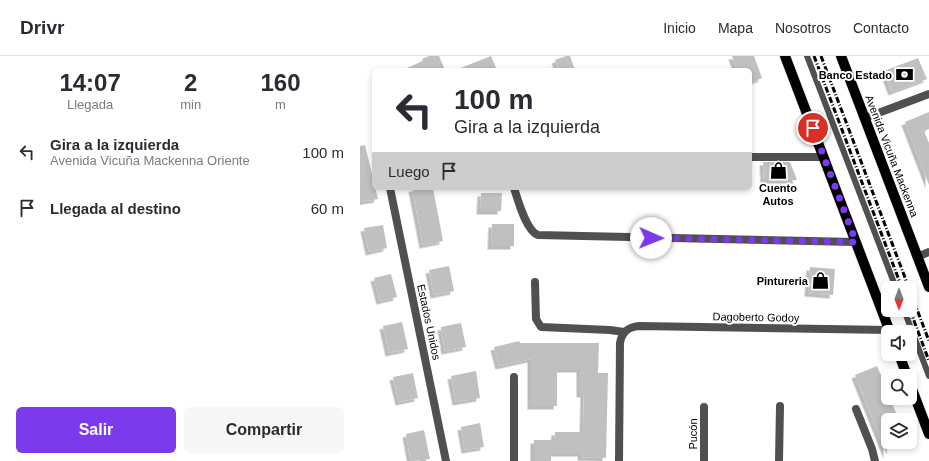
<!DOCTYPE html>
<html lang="es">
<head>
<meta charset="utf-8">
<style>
	body { margin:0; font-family:Helvetica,sans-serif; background:#f7f7f7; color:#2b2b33; height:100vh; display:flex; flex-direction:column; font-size:15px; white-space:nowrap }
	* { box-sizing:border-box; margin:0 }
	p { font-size:13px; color:#7c7c81 }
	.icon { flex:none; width:22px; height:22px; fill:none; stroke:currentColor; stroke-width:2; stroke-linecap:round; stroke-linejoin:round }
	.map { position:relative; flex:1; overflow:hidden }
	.details { display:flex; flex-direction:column; background:#fff; width:360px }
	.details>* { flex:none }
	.top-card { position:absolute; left:12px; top:12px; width:380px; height:122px; border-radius:6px; box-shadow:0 2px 6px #0003; background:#fff; color:#2b2b33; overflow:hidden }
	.needle { width:26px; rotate:180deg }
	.tools { position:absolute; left:521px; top:225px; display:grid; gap:8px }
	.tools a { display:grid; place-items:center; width:36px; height:36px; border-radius:6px; background:#fff; box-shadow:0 2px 6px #0003; font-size:20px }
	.pin { position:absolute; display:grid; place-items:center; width:34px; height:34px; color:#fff; margin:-17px; border:2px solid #fff; border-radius:50%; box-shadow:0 1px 4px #0007 }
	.me { position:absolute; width:44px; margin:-22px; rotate:91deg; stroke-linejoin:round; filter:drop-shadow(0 0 3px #0008) }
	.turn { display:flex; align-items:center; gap:14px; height:84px; padding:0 16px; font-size:18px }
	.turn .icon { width:52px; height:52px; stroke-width:2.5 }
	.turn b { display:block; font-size:28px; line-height:34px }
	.then { display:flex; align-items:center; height:38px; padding:0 16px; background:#0003; gap:8px; font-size:15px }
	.eta { display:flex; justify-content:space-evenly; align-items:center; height:68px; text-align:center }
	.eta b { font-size:24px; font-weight:800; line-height:28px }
	.cta { display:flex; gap:8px; margin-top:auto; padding:8px 16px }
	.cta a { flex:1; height:46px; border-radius:6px; background:#7c3aed; color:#fff; font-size:16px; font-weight:800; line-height:46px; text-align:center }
	.cta a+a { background:#f7f7f7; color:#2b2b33 }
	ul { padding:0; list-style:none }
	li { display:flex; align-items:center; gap:12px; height:56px; padding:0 16px }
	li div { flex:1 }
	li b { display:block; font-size:15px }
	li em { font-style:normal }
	header { display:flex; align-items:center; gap:24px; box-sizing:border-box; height:56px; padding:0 20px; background:#fff; border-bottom:1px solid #e1e1e2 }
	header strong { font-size:19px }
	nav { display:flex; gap:22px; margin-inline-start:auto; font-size:14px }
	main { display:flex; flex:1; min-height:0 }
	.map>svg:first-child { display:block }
	.building { fill:#c0c0c0; filter:url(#shadow) }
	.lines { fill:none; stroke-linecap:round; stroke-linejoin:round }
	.primary-casing { stroke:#dbdbdb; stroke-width:11 }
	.lane { stroke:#505050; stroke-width:6 }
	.street { stroke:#505050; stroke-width:8 }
	.primary { stroke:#000; stroke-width:10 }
	.rail { stroke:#000; stroke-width:3; stroke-dasharray:6 2 1 2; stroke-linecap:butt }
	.route { stroke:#7c3aed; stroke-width:7; stroke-dasharray:0 12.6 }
	.labels { text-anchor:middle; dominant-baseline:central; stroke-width:4; stroke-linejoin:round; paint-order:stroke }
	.poi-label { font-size:11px; font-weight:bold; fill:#000; stroke:#fff; text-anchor:end }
	.street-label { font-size:11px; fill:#000; stroke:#fff }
</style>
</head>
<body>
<header>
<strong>Drivr</strong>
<nav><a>Inicio</a><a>Mapa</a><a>Nosotros</a><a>Contacto</a></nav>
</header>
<main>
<section class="details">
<div class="eta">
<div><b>14:07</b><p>Llegada</p></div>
<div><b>2</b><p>min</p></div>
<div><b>160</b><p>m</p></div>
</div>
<ul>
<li><svg class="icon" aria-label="left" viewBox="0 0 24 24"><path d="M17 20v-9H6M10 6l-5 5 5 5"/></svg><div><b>Gira a la izquierda</b><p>Avenida Vicuña Mackenna Oriente</p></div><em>100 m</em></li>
<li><svg class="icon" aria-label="arrive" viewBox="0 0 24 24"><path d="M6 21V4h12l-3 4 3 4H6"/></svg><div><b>Llegada al destino</b></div><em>60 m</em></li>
</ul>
<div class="cta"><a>Salir</a><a>Compartir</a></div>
</section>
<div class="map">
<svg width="569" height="405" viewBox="0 0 569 405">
	<defs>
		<filter id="shadow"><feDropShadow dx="-3.5" dy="3.5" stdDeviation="0" flood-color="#0004"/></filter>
	</defs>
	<rect width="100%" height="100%" fill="#fff"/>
	<!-- building -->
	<g class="building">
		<polygon points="69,0 79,0 85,14 42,14 63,5 62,3"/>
		<polygon points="131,0 137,14 98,14 98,13"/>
		<polygon points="206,0 210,0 215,14 199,14 195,4"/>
		<polygon points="372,0 394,0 402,22 390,27 390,14 377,14"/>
		<polygon points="558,2 567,23 532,36 524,15"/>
		<polygon points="569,56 569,73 564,75 569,87 569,129 545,66"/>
		<polygon points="5,89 18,143 0,146 0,90"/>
		<polygon points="403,106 430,106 437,124 404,124"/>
		<polygon points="52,132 73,132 83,185 63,189"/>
		<polygon points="121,137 142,137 141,155 120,155"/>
		<polygon points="132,168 154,168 154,190 131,190"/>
		<polygon points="23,169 27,192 9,196 4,172"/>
		<polygon points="89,210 94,235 74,239 69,214"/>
		<polygon points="450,211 475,213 473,239 448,237"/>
		<polygon points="31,218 37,241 20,245 14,222"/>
		<polygon points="42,266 48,293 29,297 23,270"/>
		<polygon points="101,267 106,291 85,295 81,271"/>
		<polygon points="159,285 160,287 239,287 238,317 248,317 246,402 221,401 221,397 191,397 191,405 174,405 174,384 194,384 195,376 223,376 224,338 220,338 220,313 197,313 197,350 171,350 171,303 139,310 134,291"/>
		<polygon points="517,310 528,336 528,342 530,342 539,364 528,364 527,399 495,319"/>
		<polygon points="116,315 120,342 96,346 91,320"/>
		<polygon points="53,317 58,342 39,346 33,321"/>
		<polygon points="120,367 124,391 105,394 101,371"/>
		<polygon points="64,374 70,403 51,405 46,378"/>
	</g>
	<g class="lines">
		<defs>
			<g id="primary">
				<polyline points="425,0 530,276"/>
				<polyline points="481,0 569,231"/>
				<polyline points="539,298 547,320"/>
				<polyline points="550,328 569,378"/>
			</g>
		</defs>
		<!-- primary casing -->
		<use href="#primary" class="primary-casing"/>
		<!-- lane -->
		<g class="lane">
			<polyline points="447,0 536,232"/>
			<polyline points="544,254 569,320"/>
		</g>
		<!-- street -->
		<g class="street">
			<polyline points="505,62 569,38"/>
			<polyline points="390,101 464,101"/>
			<polyline points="30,132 86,405"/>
			<path d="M154,132C158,144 166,175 178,179L496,186"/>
			<polyline points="557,201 569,196"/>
			<polyline points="175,226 176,263 181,271 250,274 264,276"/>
			<polyline points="496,353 512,393 515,405"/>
			<polyline points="154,405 154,321"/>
			<path d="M259,405L260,287C262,276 268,271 279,270L530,274"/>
			<polyline points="344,405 344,351"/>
			<polyline points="419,405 420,350"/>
		</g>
		<!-- primary -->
		<use href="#primary" class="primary"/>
		<!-- rail -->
		<g class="rail">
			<polyline points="454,0 542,232"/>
			<polyline points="461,0 549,232"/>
			<polyline points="550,235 569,285"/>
			<polyline points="550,254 569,305"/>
		</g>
	</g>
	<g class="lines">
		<!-- route -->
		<polyline class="route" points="291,182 496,186 453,72"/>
	</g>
	<!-- icons -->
	<defs>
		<symbol id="bank-bare" viewBox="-9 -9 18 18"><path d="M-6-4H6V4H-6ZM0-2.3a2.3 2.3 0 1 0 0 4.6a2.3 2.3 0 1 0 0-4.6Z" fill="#000" stroke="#fff" stroke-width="2.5" paint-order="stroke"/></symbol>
		<symbol id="shop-bare" viewBox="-9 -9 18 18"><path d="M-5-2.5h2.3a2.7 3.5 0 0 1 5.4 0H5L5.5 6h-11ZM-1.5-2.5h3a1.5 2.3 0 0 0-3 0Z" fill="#000" stroke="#fff" stroke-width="2.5" paint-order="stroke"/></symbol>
	</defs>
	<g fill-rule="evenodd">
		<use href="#bank-bare" x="532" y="6" width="25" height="25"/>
		<use href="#shop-bare" x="406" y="102" width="25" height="25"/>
		<use href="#shop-bare" x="448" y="212" width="25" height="25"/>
	</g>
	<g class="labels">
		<!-- poi labels -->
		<g class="poi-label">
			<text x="532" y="19">Banco Estado</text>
			<text x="418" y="132" text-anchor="middle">Cuento<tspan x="418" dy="13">Autos</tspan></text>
			<text x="448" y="225">Pintureria</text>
		</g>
		<!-- street labels -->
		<g class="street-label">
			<text transform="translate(532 100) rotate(69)">Avenida Vicuña Mackenna</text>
			<text transform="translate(396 261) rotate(1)">Dagoberto Godoy</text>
			<text transform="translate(69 266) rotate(78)">Estados Unidos</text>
			<text transform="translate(333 378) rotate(-90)">Pucón</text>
		</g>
	</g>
</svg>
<div class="tools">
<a><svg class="needle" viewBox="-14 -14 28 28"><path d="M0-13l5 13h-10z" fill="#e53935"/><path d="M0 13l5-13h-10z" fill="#7c7c81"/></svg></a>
<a><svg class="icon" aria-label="sound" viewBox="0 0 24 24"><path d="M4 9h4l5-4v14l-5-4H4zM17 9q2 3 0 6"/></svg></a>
<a><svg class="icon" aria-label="search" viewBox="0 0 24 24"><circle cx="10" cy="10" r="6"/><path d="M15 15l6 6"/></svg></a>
<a><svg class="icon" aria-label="layers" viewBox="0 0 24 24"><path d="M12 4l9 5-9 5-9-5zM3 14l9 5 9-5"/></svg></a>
</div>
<div class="pin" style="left:453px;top:72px;background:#d93025"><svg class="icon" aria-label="arrive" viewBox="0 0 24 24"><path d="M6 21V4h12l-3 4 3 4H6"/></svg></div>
<svg class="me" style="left:291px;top:182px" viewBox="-20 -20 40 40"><circle r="19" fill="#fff"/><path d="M0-13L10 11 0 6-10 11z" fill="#7c3aed"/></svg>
<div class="top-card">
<div class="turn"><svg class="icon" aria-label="left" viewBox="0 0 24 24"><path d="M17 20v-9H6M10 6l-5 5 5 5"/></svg><div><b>100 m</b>Gira a la izquierda</div></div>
<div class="then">Luego<svg class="icon" aria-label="arrive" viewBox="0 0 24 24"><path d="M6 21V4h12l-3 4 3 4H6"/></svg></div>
</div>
</div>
</main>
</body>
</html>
